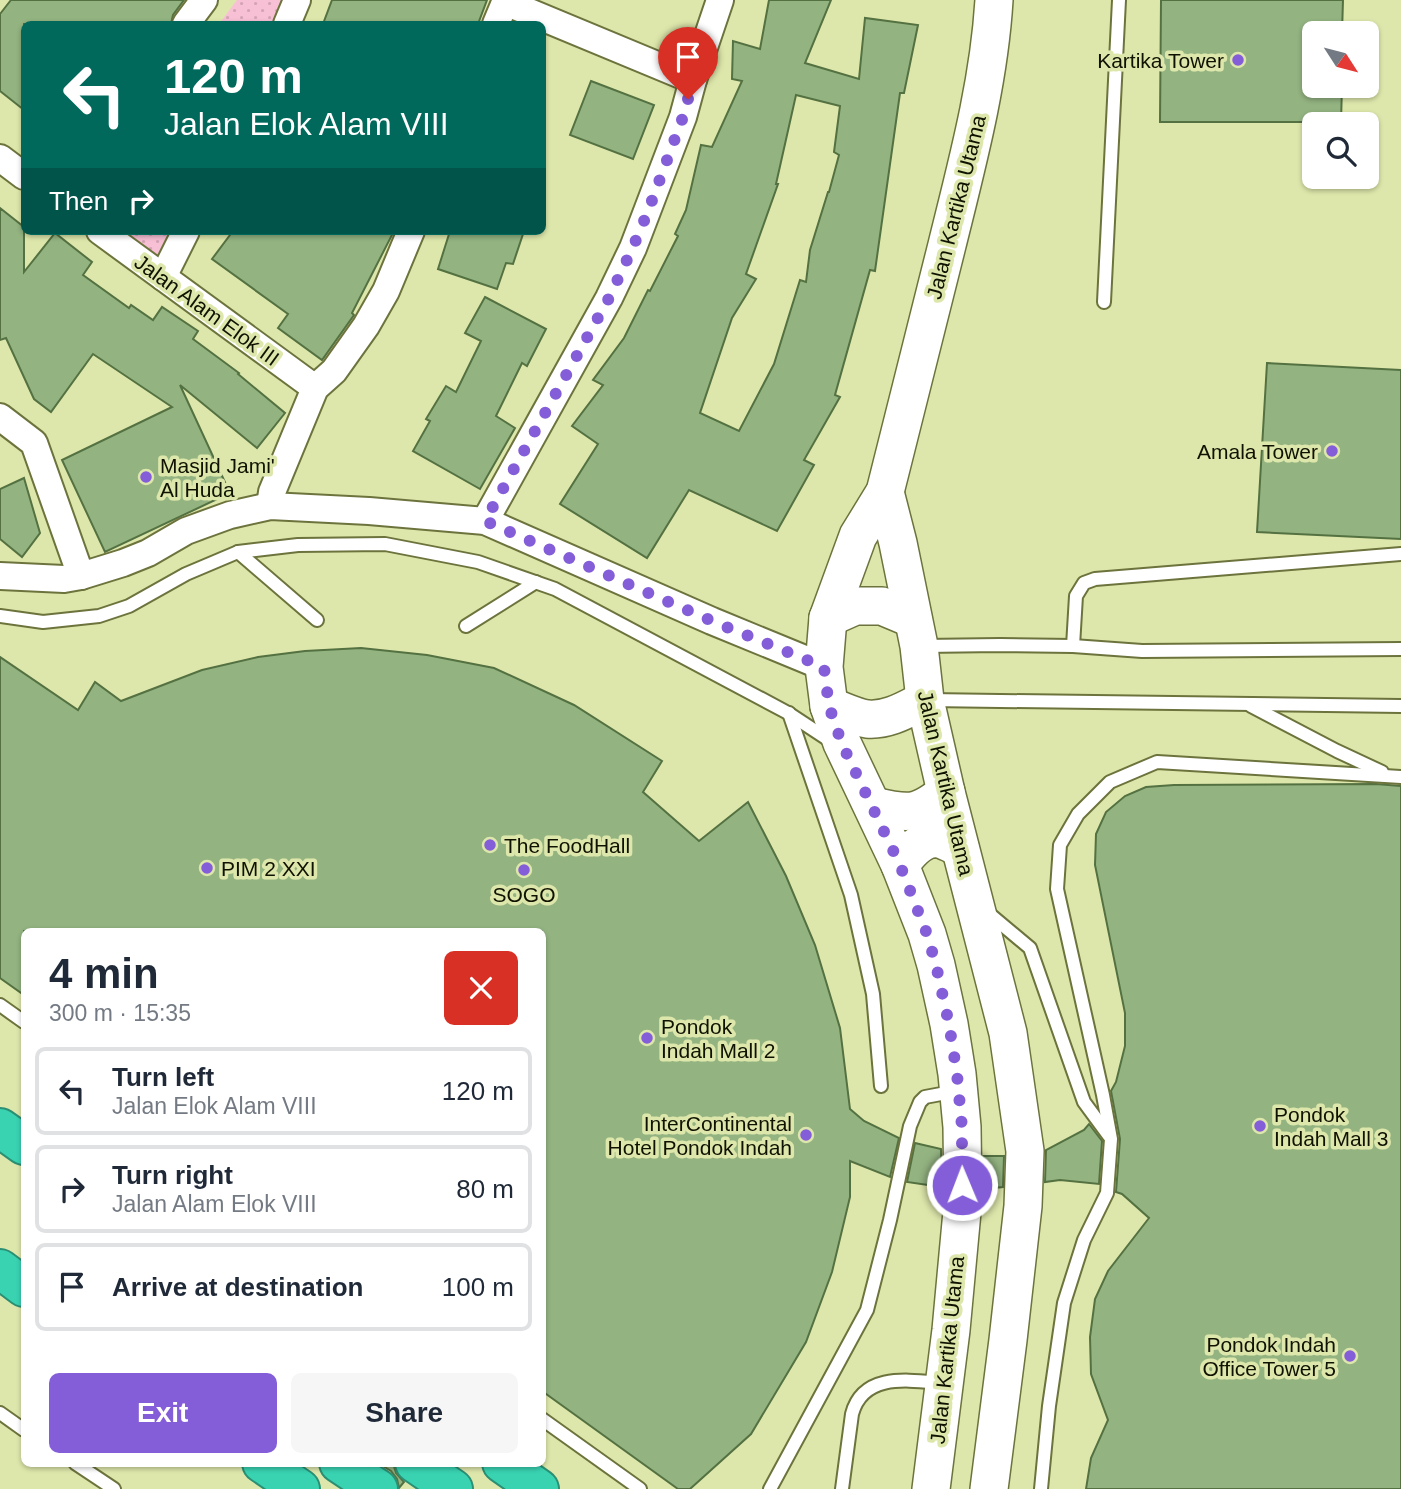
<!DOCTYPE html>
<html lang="en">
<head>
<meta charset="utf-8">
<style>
	body { margin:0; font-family:Helvetica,sans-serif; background:#f6f6f7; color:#1f2937; height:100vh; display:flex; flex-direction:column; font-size:26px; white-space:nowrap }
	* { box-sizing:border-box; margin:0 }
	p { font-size:23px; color:#747a83 }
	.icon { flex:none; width:38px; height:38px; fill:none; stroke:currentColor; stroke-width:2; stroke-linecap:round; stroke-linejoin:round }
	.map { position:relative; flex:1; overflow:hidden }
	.panel { position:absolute; left:21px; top:928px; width:525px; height:539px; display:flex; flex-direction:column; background:#fff; border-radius:10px; box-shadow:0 2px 5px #0004 }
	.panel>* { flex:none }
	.top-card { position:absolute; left:21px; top:21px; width:525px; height:214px; border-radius:10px; box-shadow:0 2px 5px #0004; background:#00695c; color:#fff; overflow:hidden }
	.needle { width:46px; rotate:126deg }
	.fabs { position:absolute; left:1302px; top:21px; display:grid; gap:14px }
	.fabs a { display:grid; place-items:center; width:77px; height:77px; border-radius:10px; background:#fff; box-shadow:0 2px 5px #0004; font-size:35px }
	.pin { position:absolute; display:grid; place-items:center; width:60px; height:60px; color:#fff; margin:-72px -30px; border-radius:50% 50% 50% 0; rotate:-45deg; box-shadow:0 0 7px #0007 }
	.pin .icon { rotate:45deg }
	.me { position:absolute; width:77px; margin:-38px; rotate:359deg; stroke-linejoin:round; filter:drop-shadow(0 0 5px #0008) }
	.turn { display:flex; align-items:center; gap:24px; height:147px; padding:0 28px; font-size:32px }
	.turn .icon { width:91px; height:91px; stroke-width:2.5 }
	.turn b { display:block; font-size:49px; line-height:60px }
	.then { display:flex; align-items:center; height:66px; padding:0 28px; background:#0003; gap:14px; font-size:26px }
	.round { display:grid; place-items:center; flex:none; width:74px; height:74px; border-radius:10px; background:#f6f6f7 }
	.head { display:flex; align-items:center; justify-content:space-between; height:119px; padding:0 28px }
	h1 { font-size:42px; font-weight:600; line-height:52px }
	.cta { display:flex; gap:14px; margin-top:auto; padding:14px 28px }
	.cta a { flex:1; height:80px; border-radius:10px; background:#845dd8; color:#fff; font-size:28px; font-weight:600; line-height:80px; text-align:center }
	.cta a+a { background:#f6f6f7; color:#1f2937 }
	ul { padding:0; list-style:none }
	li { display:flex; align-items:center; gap:21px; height:88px; margin:0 14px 10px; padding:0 14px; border:4px solid #e0e1e3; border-radius:10px }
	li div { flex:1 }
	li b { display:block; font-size:26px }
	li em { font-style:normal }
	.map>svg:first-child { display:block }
	.park { fill:url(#park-dots) }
	.building { fill:#93b381; stroke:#547142; stroke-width:2; fill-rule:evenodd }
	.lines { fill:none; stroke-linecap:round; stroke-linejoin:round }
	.lane-casing { stroke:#6d733c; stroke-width:16 }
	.street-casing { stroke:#6d733c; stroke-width:30 }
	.secondary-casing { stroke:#6d733c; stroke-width:40 }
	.highway-casing { stroke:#2b8f74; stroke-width:42 }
	.lane { stroke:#fff; stroke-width:12 }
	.street { stroke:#fff; stroke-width:26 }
	.secondary { stroke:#fff; stroke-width:37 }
	.highway { stroke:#39d3b2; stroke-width:38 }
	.route { stroke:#845dd8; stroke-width:12; stroke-dasharray:0 21.6 }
	.poi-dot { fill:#845dd8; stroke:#dee7ab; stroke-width:2.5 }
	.labels { text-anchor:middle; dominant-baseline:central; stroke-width:7; stroke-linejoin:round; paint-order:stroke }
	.poi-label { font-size:21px; fill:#101200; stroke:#dee7ab; text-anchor:start }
	.street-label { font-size:21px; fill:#101200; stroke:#dee7ab }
</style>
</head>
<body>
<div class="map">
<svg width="1401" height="1489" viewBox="0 0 1401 1489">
	<defs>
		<pattern id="park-dots" width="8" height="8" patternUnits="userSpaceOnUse" patternTransform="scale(1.75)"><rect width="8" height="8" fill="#f8c0d5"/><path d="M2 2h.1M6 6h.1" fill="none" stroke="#d4a4b5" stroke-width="1.8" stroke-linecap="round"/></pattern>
	</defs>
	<rect width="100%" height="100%" fill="#dee7ab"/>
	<!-- park -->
	<g class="park">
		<polygon points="237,0 283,0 272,24 219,24"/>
		<polygon points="116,231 176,231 162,261"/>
	</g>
	<!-- building -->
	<g class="building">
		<polygon points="11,0 184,0 173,15 171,24 24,24 24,110 0,91 0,14"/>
		<polygon points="332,0 487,0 478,24 323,24"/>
		<path d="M769,0H831L805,63L859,79L865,18L918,25L904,93H900L875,271L870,270L835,395L840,397L804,460L814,465L777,531L689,490L647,558L560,504L598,444L572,426L603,385L593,380L624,338L648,290L650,291L678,236L675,234L686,210L701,145L712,147L742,81L732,79L733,41L760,49ZM796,95L840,106L834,152L839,155L829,192H828L810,250L806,282L800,280L774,364L739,431L700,413L732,318L756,279L746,274L778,184H776Z"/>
		<polygon points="1161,0 1343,0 1342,33 1314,33 1314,86 1342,86 1341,122 1160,122"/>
		<polygon points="591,81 654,105 633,159 570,135"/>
		<polygon points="0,208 24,227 24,272 55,233 92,262 83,275 129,308 131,305 153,320 162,307 198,331 193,339 239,373 238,374 285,413 257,448 180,385 230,493 105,552 62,460 172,407 93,354 51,412 34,399 6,338 0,340"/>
		<polygon points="233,231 394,231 352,313 354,315 322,360 278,328 288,314 212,259"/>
		<polygon points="450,231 524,231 513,264 506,263 497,289 438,269"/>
		<polygon points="485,297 546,329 527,366 522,363 496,416 515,428 480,489 413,451 430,421 426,419 446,386 456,392 481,341 465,333"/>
		<polygon points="1267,363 1401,370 1401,539 1257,532"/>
		<polygon points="24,478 40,533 22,557 0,539 0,489"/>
		<polygon points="361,648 427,655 494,668 574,705 662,761 643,792 699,841 748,802 786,876 815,945 840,1028 850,1109 864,1121 899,1138 890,1177 850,1161 850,1197 832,1272 806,1342 751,1434 690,1489 678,1489 542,1391 542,931 24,931 24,995 0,978 0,657 78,710 95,682 121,701 202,670 258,657 305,651"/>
		<polygon points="1376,784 1401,786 1401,1489 1086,1489 1091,1458 1108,1420 1091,1374 1090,1337 1095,1299 1108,1271 1149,1218 1122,1194 1116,1192 1120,1139 1111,1091 1116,1082 1125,1046 1125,1013 1095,865 1096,834 1106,812 1125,796 1146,787 1174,785"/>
		<polygon points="1089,1124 1102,1141 1099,1184 1060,1180 1045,1182 1046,1150 1084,1130"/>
		<polygon points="915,1143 941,1149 942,1187 907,1182"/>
		<polygon points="983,1156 1004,1156 1003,1187 984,1189"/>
		<polygon points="378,1463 393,1463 396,1473 404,1482 399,1488 397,1479 391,1471"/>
	</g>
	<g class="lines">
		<defs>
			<g id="lane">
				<polyline points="1104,302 1119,0"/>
				<polyline points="238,552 317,620"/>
				<polyline points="0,616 43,622 99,616 129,606 186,574 238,552 298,545 385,544 478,562 555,589 788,713 826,738 832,740"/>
				<polyline points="466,626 536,582"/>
				<polyline points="923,646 1000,645 1073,646 1142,651 1401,649"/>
				<polyline points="1073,646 1076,596 1084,583 1095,579 1401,554"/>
				<polyline points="929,700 1401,706"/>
				<polyline points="1251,706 1337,751 1382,772"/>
				<polyline points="789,713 851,895 873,994 881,1086"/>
				<polyline points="987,912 1030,948 1084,1102 1109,1136"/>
				<polyline points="0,1005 24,1022"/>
				<polyline points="0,1413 24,1430"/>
				<polyline points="542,1419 640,1489"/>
				<polyline points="75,1463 114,1489"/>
				<polyline points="770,1489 867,1310 890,1220 910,1126 920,1102 925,1097 957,1091"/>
				<path d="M842,1489L852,1414C863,1373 907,1380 941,1383"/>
				<polyline points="1041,1489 1049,1406 1064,1303 1084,1240 1107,1193 1111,1139 1103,1095 1057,889 1060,845 1078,814 1110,782 1157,762 1401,777"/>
			</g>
			<g id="street">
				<polyline points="505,2 693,80"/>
				<polyline points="186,24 204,0"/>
				<polyline points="287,24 297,0"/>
				<polyline points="496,24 506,0"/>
				<polyline points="0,158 24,176"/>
				<polyline points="100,231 315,388"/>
				<polyline points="163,277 186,231"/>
				<polyline points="0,417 34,443 81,576"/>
				<polyline points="270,506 272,492 315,388 334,371 366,326 386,291 411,231"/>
				<polyline points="485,521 609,298 633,248 683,117 693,80 720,0"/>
				<polyline points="0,576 64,579 81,576 123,563 148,553 186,531 230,515 270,506 369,511 485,521 712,621 824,667"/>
			</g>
			<g id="secondary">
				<polyline points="885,492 898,543 919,646 925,700 946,792 1008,1033 1025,1151 1023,1206 1008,1340 989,1489"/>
				<polyline points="828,618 855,606 882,606 913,619"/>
				<path d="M829,706C841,710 854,717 867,719C888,721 907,709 925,700"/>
				<path d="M873,806C908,814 917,816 946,792"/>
				<path d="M900,865C909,853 921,837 938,839C945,840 953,845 960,848"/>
				<path d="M931,1489L951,1330L963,1201L962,1127L957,1074L949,1024L936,965L927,934L900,865L842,743L829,706L824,667L828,618L858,536L885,492C906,410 926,327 947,245C967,164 989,83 994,0"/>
			</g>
			<g id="highway">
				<polyline points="0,1128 24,1145"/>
				<polyline points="0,1269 24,1287"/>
				<polyline points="262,1463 300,1489"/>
				<polyline points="339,1463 378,1489"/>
				<polyline points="415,1463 453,1489"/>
				<polyline points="502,1463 539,1489"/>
			</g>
		</defs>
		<!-- lane casing -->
		<use href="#lane" class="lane-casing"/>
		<!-- street casing -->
		<use href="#street" class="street-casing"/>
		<!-- secondary casing -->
		<use href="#secondary" class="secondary-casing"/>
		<!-- highway casing -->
		<use href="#highway" class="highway-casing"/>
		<!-- lane -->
		<use href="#lane" class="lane"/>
		<!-- street -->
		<use href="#street" class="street"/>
		<!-- secondary -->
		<use href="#secondary" class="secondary"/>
		<!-- highway -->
		<use href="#highway" class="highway"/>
	</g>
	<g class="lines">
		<!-- route -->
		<polyline class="route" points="688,99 683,117 647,214 633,247 609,298 485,521 712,621 824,667 829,706 842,744 900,865 927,934 936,965 949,1024 957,1074 962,1127 962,1185"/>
	</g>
	<!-- markers -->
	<g class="poi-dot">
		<circle cx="1238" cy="60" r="7"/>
		<circle cx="1332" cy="451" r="7"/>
		<circle cx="146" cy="477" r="7"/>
		<circle cx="490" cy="845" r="7"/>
		<circle cx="207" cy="868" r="7"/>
		<circle cx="524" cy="870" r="7"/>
		<circle cx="647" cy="1038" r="7"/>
		<circle cx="1260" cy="1126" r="7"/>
		<circle cx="806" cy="1135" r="7"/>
		<circle cx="1350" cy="1356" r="7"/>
	</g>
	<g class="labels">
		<!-- poi labels -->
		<g class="poi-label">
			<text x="1224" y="60" text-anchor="end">Kartika Tower</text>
			<text x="1318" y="451" text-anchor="end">Amala Tower</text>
			<text x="160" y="465">Masjid Jami'<tspan x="160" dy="24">Al Huda</tspan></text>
			<text x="504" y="845">The FoodHall</text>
			<text x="221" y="868">PIM 2 XXI</text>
			<text x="524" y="894" text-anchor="middle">SOGO</text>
			<text x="661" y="1026">Pondok<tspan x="661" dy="24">Indah Mall 2</tspan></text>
			<text x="1274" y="1114">Pondok<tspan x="1274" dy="24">Indah Mall 3</tspan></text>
			<text x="792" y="1123" text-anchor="end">InterContinental<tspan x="792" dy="24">Hotel Pondok Indah</tspan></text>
			<text x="1336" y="1344" text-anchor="end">Pondok Indah<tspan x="1336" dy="24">Office Tower 5</tspan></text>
		</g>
		<!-- street labels -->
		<g class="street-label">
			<text transform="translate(956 207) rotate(-76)">Jalan Kartika Utama</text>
			<text transform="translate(207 310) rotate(36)">Jalan Alam Elok III</text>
			<text transform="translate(946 783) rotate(77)">Jalan Kartika Utama</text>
			<text transform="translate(947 1350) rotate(-84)">Jalan Kartika Utama</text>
		</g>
	</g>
</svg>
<div class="fabs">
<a><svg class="needle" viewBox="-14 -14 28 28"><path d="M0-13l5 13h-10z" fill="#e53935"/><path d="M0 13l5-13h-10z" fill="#747a83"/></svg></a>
<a><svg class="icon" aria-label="search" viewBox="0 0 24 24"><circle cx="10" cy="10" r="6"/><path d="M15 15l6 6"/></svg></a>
</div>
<div class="pin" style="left:688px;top:99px;background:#d93025"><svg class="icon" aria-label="arrive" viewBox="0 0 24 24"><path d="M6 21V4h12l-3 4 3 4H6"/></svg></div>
<svg class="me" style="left:962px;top:1185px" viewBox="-20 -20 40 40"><circle r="17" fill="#845dd8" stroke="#fff" stroke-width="3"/><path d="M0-11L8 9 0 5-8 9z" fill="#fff"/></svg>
<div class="top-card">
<div class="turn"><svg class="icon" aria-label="left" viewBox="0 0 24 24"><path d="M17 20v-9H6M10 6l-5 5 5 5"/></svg><div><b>120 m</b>Jalan Elok Alam VIII</div></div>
<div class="then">Then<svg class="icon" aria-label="right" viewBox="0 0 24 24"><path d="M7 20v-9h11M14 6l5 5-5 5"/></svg></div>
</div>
<section class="panel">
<div class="head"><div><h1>4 min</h1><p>300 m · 15:35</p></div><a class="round" style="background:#d93025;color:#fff"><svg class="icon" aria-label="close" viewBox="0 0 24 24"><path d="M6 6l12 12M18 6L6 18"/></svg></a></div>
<ul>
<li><svg class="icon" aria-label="left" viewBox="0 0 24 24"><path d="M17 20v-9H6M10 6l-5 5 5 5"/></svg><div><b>Turn left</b><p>Jalan Elok Alam VIII</p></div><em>120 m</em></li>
<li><svg class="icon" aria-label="right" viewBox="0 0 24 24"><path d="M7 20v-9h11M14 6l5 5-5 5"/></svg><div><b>Turn right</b><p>Jalan Alam Elok VIII</p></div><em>80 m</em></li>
<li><svg class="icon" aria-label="arrive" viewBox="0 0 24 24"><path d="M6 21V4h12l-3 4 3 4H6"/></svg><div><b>Arrive at destination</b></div><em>100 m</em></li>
</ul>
<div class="cta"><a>Exit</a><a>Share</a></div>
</section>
</div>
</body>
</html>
